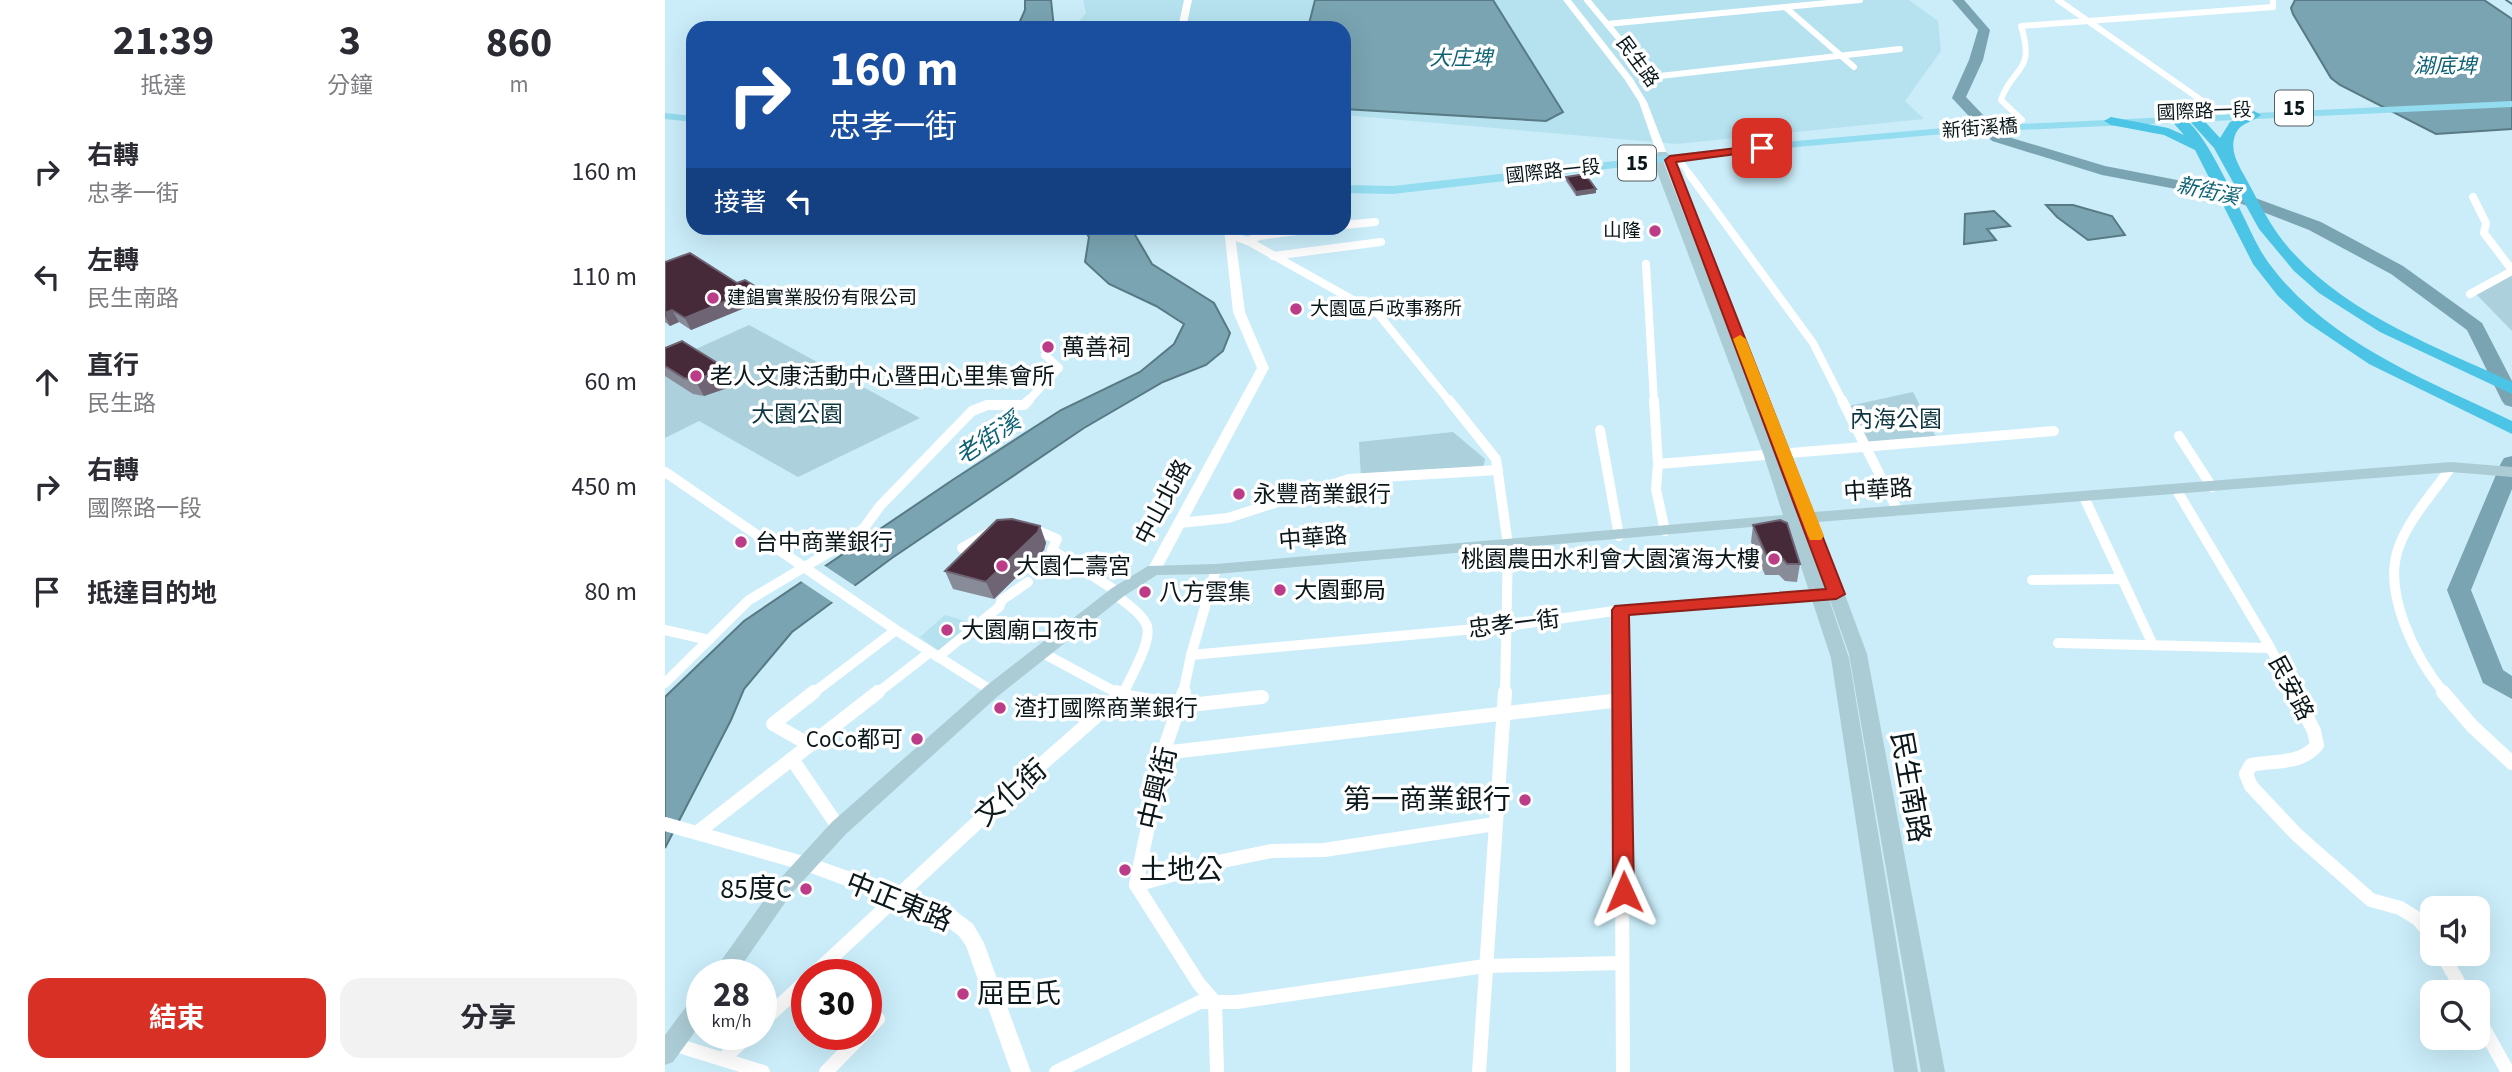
<!DOCTYPE html>
<html lang="zh-TW">
<head>
<meta charset="utf-8">
<style>
	body { margin:0; font-family:"Source Sans 3","Noto Sans TC",sans-serif; background:#f2f2f3; color:#2b2b33; height:100vh; display:flex; flex-direction:column; font-size:26px; white-space:nowrap }
	* { box-sizing:border-box; margin:0 }
	p { font-size:23px; color:#7c7c81 }
	.icon { flex:none; width:38px; height:38px; fill:none; stroke:currentColor; stroke-width:2; stroke-linecap:round; stroke-linejoin:round }
	.map { position:relative; flex:1; overflow:hidden }
	.drawer { display:flex; flex-direction:column; background:#fff; width:665px }
	.drawer>* { flex:none }
	.banner { position:absolute; left:21px; top:21px; width:665px; height:214px; border-radius:21px; box-shadow:0 7px 28px #0002; background:#1a4fa0; color:#fff; overflow:hidden }
	.tools { position:absolute; left:1755px; top:896px; display:grid; gap:14px }
	.tools a { display:grid; place-items:center; width:70px; height:70px; border-radius:14px; background:#fff; box-shadow:0 7px 28px #0002; font-size:35px }
	.speed { position:absolute; left:21px; top:959px; display:flex; gap:14px; font-size:35px; font-weight:700; text-align:center }
	.speed>* { display:grid; place-content:center; width:91px; height:91px; border-radius:50%; background:#fff; box-shadow:0 7px 28px #0002; line-height:1 }
	.speed small { font-size:18px; font-weight:400 }
	.speed .limit { border:10px solid #d22; background:#fff; color:#111 }
	.pin { position:absolute; display:grid; place-items:center; width:60px; height:60px; color:#fff; margin:-30px; border-radius:14px; box-shadow:0 4px 10px #0006 }
	.me { position:absolute; width:77px; margin:-38px; rotate:359deg; stroke-linejoin:round; filter:drop-shadow(0 0 5px #0008) }
	.turn { display:flex; align-items:center; gap:24px; height:147px; padding:0 28px; font-size:32px }
	.turn .icon { width:91px; height:91px; stroke-width:2.5 }
	.turn b { display:block; font-size:49px; line-height:60px }
	.then { display:flex; align-items:center; height:66px; padding:0 28px; background:#0003; gap:14px; font-size:26px }
	.eta { display:flex; justify-content:space-evenly; align-items:center; height:119px; text-align:center }
	.eta b { font-size:42px; font-weight:700; line-height:49px }
	.action { display:flex; gap:14px; margin-top:auto; padding:14px 28px }
	.action a { flex:1; height:80px; border-radius:21px; background:#d93025; color:#fff; font-size:28px; font-weight:700; line-height:80px; text-align:center }
	.action a+a { background:#f2f2f3; color:#2b2b33 }
	ul { padding:0; list-style:none }
	li { display:flex; align-items:center; gap:21px; height:105px; padding:0 28px }
	li div { flex:1 }
	li b { display:block; font-size:26px }
	li em { font-style:normal }
	main { display:flex; flex:1; min-height:0 }
	.map>svg:first-child { display:block }
	.built { fill:#b6e2f0 }
	.green { fill:#acd0dc }
	.water { fill:#7aa4b2; stroke:#587a85; stroke-width:2 }
	.pier { fill:#caedf9 }
	.lines { fill:none; stroke-linecap:round; stroke-linejoin:round }
	.stream { stroke:#587a85; stroke-width:2 }
	.river { fill:#7aa4b2; fill-rule:evenodd }
	.minor-far3 { stroke:#fff; stroke-width:6 }
	.minor-far2 { stroke:#fff; stroke-width:8 }
	.minor-far1 { stroke:#fff; stroke-width:10 }
	.minor { stroke:#fff; stroke-width:14 }
	.tertiary { fill:#fff; fill-rule:evenodd }
	.secondary { fill:#acccd5; fill-rule:evenodd }
	.primary { fill:#94dcef; fill-rule:evenodd }
	.motorway { fill:#4cc4e5; fill-rule:evenodd }
	.wall { fill:#888c99 }
	.shaded-wall { fill:#6e6473 }
	.building { fill:#472a39; stroke:#6e6473; stroke-width:2 }
	.route { fill:#d93025; stroke:#8d1f18; stroke-width:2 }
	.slow { fill:#f59e0b }
	.poi-dot { fill:#bc3c88; stroke:#fff; stroke-width:2.5 }
	.labels { text-anchor:middle; dominant-baseline:central; stroke-width:7; stroke-linejoin:round; paint-order:stroke }
	.far-street-label { font-size:19px; fill:#0a171b; stroke:#fff }
	.far-poi-label { font-size:19px; fill:#0a171b; stroke:#fff; text-anchor:start }
	.far-water-label { font-size:21px; font-style:italic; fill:#0d6276; stroke:#fff }
	.shield { fill:#fff; stroke:#545d5f; stroke-width:2 }
	.shield-label { font-size:21px; font-weight:bold; fill:#0a171b }
	.poi-label { font-size:23px; fill:#0a171b; stroke:#fff; text-anchor:start }
	.park-label { font-size:23px; fill:#0f3742; stroke:#fff }
	.street-label { font-size:23px; fill:#0a171b; stroke:#fff }
	.water-label { font-size:24px; font-style:italic; fill:#0d6276; stroke:#fff }
	.near-street-label { font-size:28px; fill:#0a171b; stroke:#fff }
	.near-poi-label { font-size:28px; fill:#0a171b; stroke:#fff; text-anchor:end }
</style>
</head>
<body>
<main>
<section class="drawer">
<div class="eta">
<div><b>21:39</b><p>抵達</p></div>
<div><b>3</b><p>分鐘</p></div>
<div><b>860</b><p>m</p></div>
</div>
<ul>
<li><svg class="icon" aria-label="right" viewBox="0 0 24 24"><path d="M7 20v-9h11M14 6l5 5-5 5"/></svg><div><b>右轉</b><p>忠孝一街</p></div><em>160 m</em></li>
<li><svg class="icon" aria-label="left" viewBox="0 0 24 24"><path d="M17 20v-9H6M10 6l-5 5 5 5"/></svg><div><b>左轉</b><p>民生南路</p></div><em>110 m</em></li>
<li><svg class="icon" aria-label="ahead" viewBox="0 0 24 24"><path d="M12 20V5M6 11l6-6 6 6"/></svg><div><b>直行</b><p>民生路</p></div><em>60 m</em></li>
<li><svg class="icon" aria-label="right" viewBox="0 0 24 24"><path d="M7 20v-9h11M14 6l5 5-5 5"/></svg><div><b>右轉</b><p>國際路一段</p></div><em>450 m</em></li>
<li><svg class="icon" aria-label="arrive" viewBox="0 0 24 24"><path d="M6 21V4h12l-3 4 3 4H6"/></svg><div><b>抵達目的地</b></div><em>80 m</em></li>
</ul>
<div class="action"><a>結束</a><a>分享</a></div>
</section>
<div class="map">
<svg width="1847" height="1072" viewBox="0 0 1847 1072">
	<rect width="100%" height="100%" fill="#caedf9"/>
	<!-- built -->
	<g class="built">
		<polygon points="418,0 1244,0 1273,21 1276,51 1240,101 1259,119 1012,144 679,115 679,28 409,28 421,13"/>
		<polygon points="280,615 307,623 275,652 255,637"/>
	</g>
	<!-- green -->
	<g class="green">
		<polygon points="1847,275 1847,331 1812,295 1820,282"/>
		<polygon points="84,325 255,418 133,477 34,421 0,438 0,363"/>
		<polygon points="1248,392 1272,439 1198,445 1179,407"/>
		<polygon points="788,432 820,459 818,468 696,478 694,442"/>
	</g>
	<!-- water -->
	<g class="water">
		<polygon points="360,0 386,0 389,28 352,28 360,10"/>
		<polygon points="650,0 828,0 898,112 881,121 679,109 679,28 643,28"/>
		<polygon points="1630,0 1819,0 1847,19 1847,129 1771,134 1675,85 1666,78 1628,14 1626,8"/>
		<polygon points="1381,205 1408,205 1447,216 1460,235 1423,240 1392,217"/>
		<polygon points="1329,211 1345,226 1322,229 1331,240 1299,244 1300,214"/>
		<polygon points="417,228 466,228 487,264 549,303 565,333 558,351 541,365 498,382 419,428 227,558 127,632 79,689 66,720 0,848 0,697 79,621 289,479 396,410 475,372 509,344 519,324 491,306 444,284 420,262 424,237"/>
	</g>
	<!-- pier -->
	<polygon class="pier" points="157,564 193,588 170,604 134,580"/>
	<g class="lines">
		<!-- stream -->
		<polyline class="stream" points="1841,0 1847,4"/>
		<!-- river -->
		<g class="river">
			<polygon points="1287,0 1299,0 1325,30 1318,60 1301,97 1337,135 1440,166 1574,192 1656,222 1738,266 1817,323 1847,381 1847,407 1840,405 1837,401 1802,330 1726,274 1644,230 1564,199 1437,175 1327,141 1287,98 1304,60 1313,30"/>
			<polygon points="1847,456 1847,489 1806,590 1838,670 1847,676 1847,699 1818,683 1782,590 1836,463 1839,458"/>
		</g>
		<!-- minor-far3 -->
		<g class="minor-far3">
			<polyline points="922,0 942,24 1120,7"/>
			<polyline points="1393,0 1559,116"/>
			<polyline points="942,24 986,77 1235,49"/>
			<polyline points="1189,67 1120,7 1195,0"/>
			<path d="M1357,120L1336,100C1347,66 1371,74 1356,26L1608,7V0"/>
			<polyline points="1005,160 1018,165 1026,176"/>
		</g>
		<!-- minor-far2 -->
		<g class="minor-far2">
			<polyline points="1024,174 1148,343 1178,402"/>
			<polyline points="1808,197 1821,223 1819,233 1847,270"/>
			<polyline points="679,225 710,222"/>
			<polyline points="564,235 583,241 713,314 785,402"/>
			<polyline points="583,241 594,236 656,228"/>
			<polyline points="608,256 716,242"/>
			<polyline points="981,264 989,402"/>
			<polyline points="1805,294 1847,271"/>
			<polyline points="362,402 394,368 380,355"/>
		</g>
		<!-- minor-far1 -->
		<g class="minor-far1">
			<polyline points="784,400 831,459 843,545 840,694"/>
			<polyline points="989,400 993,464 991,489 1000,531"/>
			<polyline points="1177,400 1233,511"/>
			<polyline points="935,430 954,536"/>
			<polyline points="1514,436 1547,487"/>
			<polyline points="993,464 1389,431"/>
			<polyline points="0,472 231,630 327,691"/>
			<polyline points="1511,489 1602,642 1630,694"/>
			<polyline points="1419,497 1488,645"/>
			<polyline points="514,523 563,518 684,479 833,470"/>
			<polyline points="364,527 392,539 387,550 453,592"/>
			<polyline points="297,548 325,532"/>
			<polyline points="1367,580 1457,579"/>
			<path d="M450,594C460,603 477,613 482,626C487,642 465,678 458,694"/>
			<polyline points="956,610 956,694"/>
			<polyline points="0,630 44,640"/>
			<polyline points="1393,643 1604,648"/>
			<polyline points="376,652 454,694"/>
			<polyline points="526,655 843,626 956,610 1158,595"/>
			<polyline points="273,657 334,607 337,600 363,582"/>
			<polyline points="0,683 84,600 168,550 199,528 215,506 307,411 322,405 359,405 364,400"/>
			<polyline points="147,694 231,630"/>
			<polyline points="211,694 265,652"/>
			<polyline points="518,694 526,655 551,569"/>
			<path d="M1780,694C1751,659 1715,590 1735,544C1746,516 1769,492 1786,467"/>
		</g>
		<!-- minor -->
		<g class="minor">
			<polyline points="451,692 457,696 516,706 597,697"/>
			<polyline points="519,692 498,753 471,885 534,984 550,1002 552,1072"/>
			<polyline points="956,692 958,1072"/>
			<path d="M1629,692L1649,731L1652,745C1636,765 1609,760 1586,765L1581,774L1586,786L1632,835L1706,900L1735,908L1753,919L1768,937"/>
			<polyline points="1778,692 1807,726 1847,763"/>
			<polyline points="145,745 108,724 149,692"/>
			<polyline points="498,753 955,700"/>
			<polyline points="127,759 174,828"/>
			<polyline points="0,824 141,864"/>
			<polyline points="33,832 213,692"/>
			<polyline points="471,885 553,862 606,851 659,850 830,824"/>
			<polyline points="1777,954 1799,992"/>
			<polyline points="148,975 345,792 459,692"/>
			<polyline points="1813,1018 1843,1072"/>
			<polyline points="96,1023 142,980"/>
			<polyline points="201,1031 213,1019"/>
			<polyline points="8,1044 98,1072"/>
			<polyline points="59,1058 85,1034"/>
			<polyline points="161,1072 198,1034"/>
			<polyline points="391,1072 535,1002 572,1002 820,966 957,963"/>
			<polyline points="814,1072 840,692"/>
		</g>
		<!-- tertiary -->
		<g class="tertiary">
			<polygon points="519,0 527,0 521,28 513,28"/>
			<polygon points="898,0 906,0 968,79 982,102 1002,154 1000,156 992,154 974,102 960,80"/>
			<polygon points="559,228 569,228 580,312 604,368 496,570 489,575 482,570 592,368 568,312"/>
			<polygon points="141,856 287,908 308,924 319,943 366,1072 346,1072 301,946 294,936 273,920 135,869 132,864 135,859"/>
		</g>
		<!-- secondary -->
		<g class="secondary">
			<path d="M993,152H1001L1010,160L1149,512L1786,462L1847,467V477L1786,472L1153,522L1202,654L1280,1072H1256L1184,654L1138,523L1184,658L1253,1072H1229L1166,658L1122,524L551,574L492,575L459,596L333,696L181,834L126,894L70,975H46L112,882L167,822L321,686L447,588L483,566L551,564L1118,515L1098,453L988,161ZM998,161H1000L1077,363ZM1121,478L1134,513H1133Z"/>
			<polygon points="37,993 37,1022 8,1062 0,1065 0,1035 29,996"/>
		</g>
		<!-- primary -->
		<g class="primary">
			<polygon points="1847,101 1847,107 1290,133 1120,148 728,194 679,193 679,185 728,186 1120,142 1290,127"/>
			<polygon points="0,113 28,116 28,122 0,119"/>
		</g>
		<!-- motorway -->
		<g class="motorway">
			<path d="M1589,111L1596,115C1588,122 1575,123 1571,133C1562,152 1577,170 1585,186C1595,205 1605,224 1618,241C1674,311 1769,346 1847,382V394L1715,332L1654,293L1629,271L1594,229L1549,148L1521,117L1528,113L1533,114L1555,138L1565,122Z"/>
			<path d="M1511,114C1544,124 1581,232 1603,262C1661,342 1761,380 1847,421V434L1704,364L1640,321L1613,296L1588,264L1530,150L1499,135L1446,125L1439,121L1446,117L1503,128L1519,135L1504,118Z"/>
		</g>
	</g>
	<!-- wall -->
	<g class="wall">
		<polygon points="901,177 931,189 931,193 911,196 901,181"/>
		<polygon points="0,262 99,300 26,330 14,322 5,326 0,322"/>
		<polygon points="0,348 62,369 71,385 39,396 28,394 0,376"/>
		<polygon points="1088,525 1135,564 1132,582 1120,581 1114,575 1100,575 1086,542"/>
		<polygon points="375,526 381,543 379,550 329,599 288,589 280,571"/>
	</g>
	<!-- shaded-wall -->
	<g class="shaded-wall">
		<polygon points="931,189 931,193 911,196 911,192"/>
		<polygon points="93,288 99,300 26,330 20,318"/>
		<polygon points="7,310 14,322 5,326 0,316 0,313"/>
		<polygon points="62,369 71,385 39,396 30,380"/>
		<polygon points="375,526 381,543 379,550 329,599 321,582"/>
	</g>
	<!-- building -->
	<g class="building">
		<polygon points="920,174 931,189 911,192 901,177"/>
		<polygon points="25,253 72,283 80,280 93,288 20,318 7,310 0,313 0,262"/>
		<polygon points="17,341 62,369 30,380 19,378 0,366 0,348"/>
		<polygon points="347,519 375,526 373,532 321,582 280,571 332,520"/>
		<polygon points="1115,520 1122,523 1135,564 1122,564 1116,557 1102,557 1088,525"/>
	</g>
	<!-- route -->
	<polygon class="route" points="1097,145 1102,148 1101,150 1011,162 1180,594 1171,599 964,615 969,892 966,899 959,901 951,899 948,892 947,610 950,606 1161,589 1000,160 1005,156"/>
	<!-- slow -->
	<polygon class="slow" points="1075,335 1081,339 1159,536 1156,540 1145,540 1143,536 1068,339"/>
	<!-- markers -->
	<g class="poi-dot">
		<circle cx="990" cy="231" r="7"/>
		<circle cx="48" cy="298" r="7"/>
		<circle cx="631" cy="309" r="7"/>
		<circle cx="383" cy="347" r="7"/>
		<circle cx="31" cy="376" r="7"/>
		<circle cx="574" cy="494" r="7"/>
		<circle cx="76" cy="542" r="7"/>
		<circle cx="1109" cy="559" r="7"/>
		<circle cx="337" cy="566" r="7"/>
		<circle cx="615" cy="590" r="7"/>
		<circle cx="480" cy="592" r="7"/>
		<circle cx="282" cy="630" r="7"/>
		<circle cx="335" cy="708" r="7"/>
		<circle cx="252" cy="739" r="7"/>
		<circle cx="860" cy="800" r="7"/>
		<circle cx="460" cy="870" r="7"/>
		<circle cx="141" cy="889" r="7"/>
		<circle cx="298" cy="994" r="7"/>
	</g>
	<g class="labels">
		<!-- far-street labels -->
		<g class="far-street-label">
			<text transform="translate(972 62) rotate(54)">民生路</text>
			<text transform="translate(1539 112) rotate(-2)">國際路一段</text>
			<text transform="translate(1315 129) rotate(-4)">新街溪橋</text>
			<text transform="translate(888 172) rotate(-6)">國際路一段</text>
		</g>
		<!-- far-poi labels -->
		<g class="far-poi-label">
			<text x="976" y="231" text-anchor="end">山隆</text>
			<text x="62" y="298">建錩實業股份有限公司</text>
			<text x="645" y="309">大園區戶政事務所</text>
		</g>
		<!-- far-water labels -->
		<g class="far-water-label">
			<text x="796" y="58">大庄埤</text>
			<text x="1780" y="66">湖底埤</text>
			<text transform="translate(1543 191) rotate(12)">新街溪</text>
		</g>
		<!-- shield labels -->
		<g class="shield">
			<rect x="1610" y="90.5" width="38" height="35" rx="5"/>
			<rect x="953" y="145.5" width="38" height="35" rx="5"/>
		</g>
		<g class="shield-label">
			<text x="1629" y="108">15</text>
			<text x="972" y="163">15</text>
		</g>
		<!-- poi labels -->
		<g class="poi-label">
			<text x="397" y="347">萬善祠</text>
			<text x="45" y="376">老人文康活動中心暨田心里集會所</text>
			<text x="588" y="494">永豐商業銀行</text>
			<text x="90" y="542">台中商業銀行</text>
			<text x="1095" y="559" text-anchor="end">桃園農田水利會大園濱海大樓</text>
			<text x="351" y="566">大園仁壽宮</text>
			<text x="629" y="590">大園郵局</text>
			<text x="494" y="592">八方雲集</text>
			<text x="296" y="630">大園廟口夜市</text>
			<text x="349" y="708">渣打國際商業銀行</text>
			<text x="238" y="739" text-anchor="end">CoCo都可</text>
		</g>
		<!-- park labels -->
		<g class="park-label">
			<text x="132" y="414">大園公園</text>
			<text x="1231" y="419">內海公園</text>
		</g>
		<!-- street labels -->
		<g class="street-label">
			<text transform="translate(1213 490) rotate(-4)">中華路</text>
			<text transform="translate(498 502) rotate(-62)">中山北路</text>
			<text transform="translate(648 538) rotate(-5)">中華路</text>
			<text transform="translate(849 624) rotate(-7)">忠孝一街</text>
			<text transform="translate(1626 688) rotate(62)">民安路</text>
		</g>
		<!-- water labels -->
		<g class="water-label">
			<text transform="translate(323 439) rotate(-34)">老街溪</text>
		</g>
		<!-- near-street labels -->
		<g class="near-street-label">
			<text transform="translate(1245 787) rotate(80)">民生南路</text>
			<text transform="translate(493 788) rotate(-77)">中興街</text>
			<text transform="translate(346 793) rotate(-41)">文化街</text>
			<text transform="translate(234 902) rotate(22)">中正東路</text>
		</g>
		<!-- near-poi labels -->
		<g class="near-poi-label">
			<text x="846" y="800">第一商業銀行</text>
			<text x="474" y="870" text-anchor="start">土地公</text>
			<text x="127" y="889">85度C</text>
			<text x="312" y="994" text-anchor="start">屈臣氏</text>
		</g>
	</g>
</svg>
<div class="tools">
<a><svg class="icon" aria-label="sound" viewBox="0 0 24 24"><path d="M4 9h4l5-4v14l-5-4H4zM17 9q2 3 0 6"/></svg></a>
<a><svg class="icon" aria-label="search" viewBox="0 0 24 24"><circle cx="10" cy="10" r="6"/><path d="M15 15l6 6"/></svg></a>
</div>
<div class="speed"><div>28<small>km/h</small></div><div class="limit">30</div></div>
<div class="pin" style="left:1097px;top:148px;background:#d93025"><svg class="icon" aria-label="arrive" viewBox="0 0 24 24"><path d="M6 21V4h12l-3 4 3 4H6"/></svg></div>
<svg class="me" style="left:959px;top:892px" viewBox="-20 -20 40 40"><path d="M0-17L14 15 0 8-14 15z" fill="#d93025" stroke="#fff" stroke-width="4"/></svg>
<div class="banner">
<div class="turn"><svg class="icon" aria-label="right" viewBox="0 0 24 24"><path d="M7 20v-9h11M14 6l5 5-5 5"/></svg><div><b>160 m</b>忠孝一街</div></div>
<div class="then">接著<svg class="icon" aria-label="left" viewBox="0 0 24 24"><path d="M17 20v-9H6M10 6l-5 5 5 5"/></svg></div>
</div>
</div>
</main>
</body>
</html>
